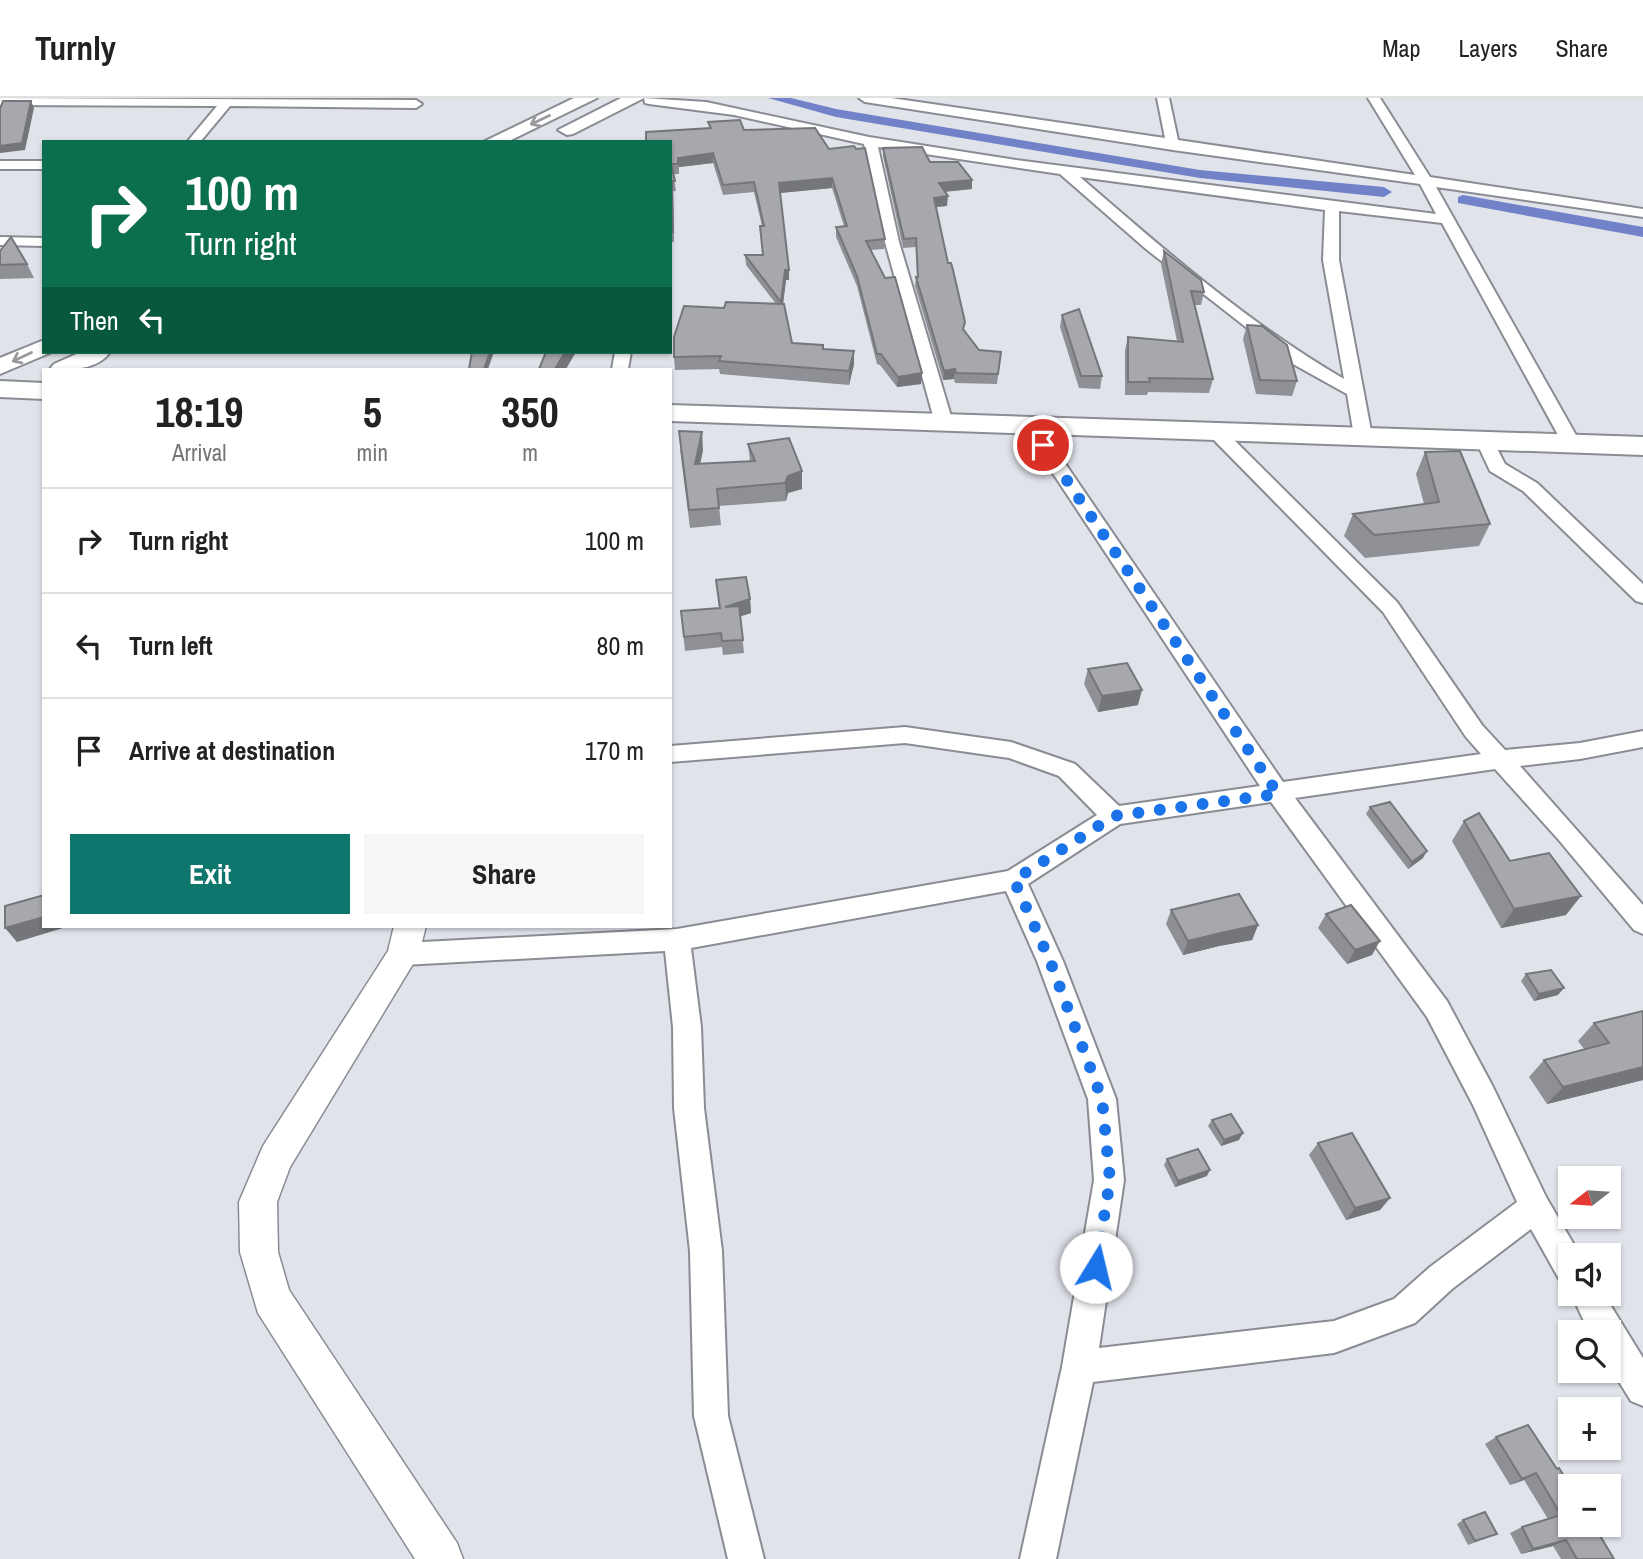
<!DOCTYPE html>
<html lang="en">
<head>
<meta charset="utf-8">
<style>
	body { margin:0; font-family:"Archivo Narrow",sans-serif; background:#f6f6f6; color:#222; height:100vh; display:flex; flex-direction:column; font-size:26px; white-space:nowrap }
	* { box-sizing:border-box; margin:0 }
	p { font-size:23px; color:#767676 }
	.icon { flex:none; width:38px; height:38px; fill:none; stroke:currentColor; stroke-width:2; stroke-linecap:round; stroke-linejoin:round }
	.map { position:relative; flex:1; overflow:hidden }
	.drawer { position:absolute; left:42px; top:270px; width:630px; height:560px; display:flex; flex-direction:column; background:#fff; border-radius:0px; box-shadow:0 2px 5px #0004 }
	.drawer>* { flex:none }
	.banner { position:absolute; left:42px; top:42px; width:630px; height:214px; border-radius:0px; box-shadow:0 2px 5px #0004; background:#0b6e4f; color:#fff; overflow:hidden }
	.needle { width:46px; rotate:253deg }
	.buttons { position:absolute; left:1558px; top:1068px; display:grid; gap:14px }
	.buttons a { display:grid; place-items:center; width:63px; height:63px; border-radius:0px; background:#fff; box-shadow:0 2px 5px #0004; font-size:35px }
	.pin { position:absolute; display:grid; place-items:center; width:60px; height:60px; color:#fff; margin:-30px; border:4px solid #fff; border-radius:50%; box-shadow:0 2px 7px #0007 }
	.me { position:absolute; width:77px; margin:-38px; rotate:9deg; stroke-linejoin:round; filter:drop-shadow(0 0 5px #0008) }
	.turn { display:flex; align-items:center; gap:24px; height:147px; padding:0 28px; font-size:32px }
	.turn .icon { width:91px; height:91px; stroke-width:2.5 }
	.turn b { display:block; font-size:49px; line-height:60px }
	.then { display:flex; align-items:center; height:66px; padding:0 28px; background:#0003; gap:14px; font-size:26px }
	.eta { display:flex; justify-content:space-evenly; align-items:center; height:119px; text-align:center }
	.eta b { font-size:42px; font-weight:700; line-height:49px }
	.primary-button { display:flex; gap:14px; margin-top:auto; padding:14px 28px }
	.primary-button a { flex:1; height:80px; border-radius:0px; background:#0f766e; color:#fff; font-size:28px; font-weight:700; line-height:80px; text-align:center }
	.primary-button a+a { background:#f6f6f6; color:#222 }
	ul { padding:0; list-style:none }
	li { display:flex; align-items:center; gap:21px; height:105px; padding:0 28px; border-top:2px solid #e0e0e0 }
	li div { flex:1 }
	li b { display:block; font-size:26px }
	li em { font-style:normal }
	header { display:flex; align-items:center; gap:42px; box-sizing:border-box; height:98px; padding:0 35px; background:#fff; border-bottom:2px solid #e0e0e0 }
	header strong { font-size:33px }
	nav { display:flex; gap:38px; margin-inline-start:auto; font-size:24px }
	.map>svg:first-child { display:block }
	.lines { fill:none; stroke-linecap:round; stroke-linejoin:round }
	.canal { fill:#7282c9; fill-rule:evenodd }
	.minor-casing { stroke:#8a8c93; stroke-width:4 }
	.tertiary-casing { stroke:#8a8c93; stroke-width:3 }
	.secondary-casing { stroke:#8a8c93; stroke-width:4 }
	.trunk-casing { stroke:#8a8c93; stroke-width:4 }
	.minor { fill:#fff; fill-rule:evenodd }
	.tertiary { fill:#fff; fill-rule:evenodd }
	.secondary { fill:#fff; fill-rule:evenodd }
	.trunk { fill:#fff; fill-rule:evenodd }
	.wall { fill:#8f9096 }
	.shaded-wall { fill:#74767a }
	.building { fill:#a6a8ae; stroke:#74767a; stroke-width:2 }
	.oneway { stroke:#9a9a9c }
	.route { stroke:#1a73e8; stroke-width:12; stroke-dasharray:0 21.6 }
</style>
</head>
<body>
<header>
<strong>Turnly</strong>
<nav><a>Map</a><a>Layers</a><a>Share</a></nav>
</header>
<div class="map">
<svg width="1643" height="1461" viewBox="0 0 1643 1461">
	<rect width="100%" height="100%" fill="#e1e3eb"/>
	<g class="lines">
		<!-- canal -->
		<g class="canal">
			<polygon points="768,0 791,0 836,11 1200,72 1384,89 1392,94 1384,99 1200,80 836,19"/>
			<polygon points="1463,97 1643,129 1643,139 1458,105 1458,99"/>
		</g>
		<defs>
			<g id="minor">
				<polygon points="0,0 416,2 422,6 416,10 230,8 200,44 187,44 217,8 0,7"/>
				<path d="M644,0L706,4L869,39L1016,62L1436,116L1420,86L1173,52L865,4L859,0H891L1165,40L1157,0H1169L1178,42L1415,77L1368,0H1380L1430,79L1643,111V119L1436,89L1581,346L1572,351L1563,346L1442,125L1339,113V162L1372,338L1363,343L1354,338L1347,296L1293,266L1146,151L1060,76L878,49L899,144L953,325L944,330L935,325L885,144L864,46L734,17L649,6L645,5ZM1080,79L1325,112L1323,162L1344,281C1249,226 1163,151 1080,79Z"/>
				<rect x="0" y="63" width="44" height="8"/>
				<polygon points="0,139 44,140 44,148 0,147"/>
				<polygon points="615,254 631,254 628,271 612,271"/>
				<path d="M1030,322L1036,323L1283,684L1481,656L1466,639L1383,514L1208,336L1205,332L1214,327L1220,328L1397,504L1482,627L1505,652L1580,645L1643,633V649L1580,661L1520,668L1643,807V836L1634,832L1558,741L1495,671L1295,700L1447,903L1493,989L1546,1099L1580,1157H1570V1186L1559,1181L1531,1131L1452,1191L1415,1225L1334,1255L1093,1284L1056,1461H1020L1062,1269L1094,1082L1088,1001L1037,863L1006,793L691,850L701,929L704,1010L722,1153L728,1318L764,1461H728L694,1318L690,1153L674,1010L673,929L665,853L403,867L394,864L390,856L394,848L403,845L677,831L1008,773L1097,717L1059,678L1009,660L905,645L670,664V648L905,629L1011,644L1075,666L1119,708L1260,688L1021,327ZM1271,704L1427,919L1473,1007L1517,1104L1430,1169L1394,1201L1334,1223L1099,1250L1124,1082L1116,1001L1063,863L1028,786L1120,726Z"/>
				<polygon points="1485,338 1491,339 1505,366 1537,385 1643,486 1643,505 1636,503 1523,393 1490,373 1476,343"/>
				<polygon points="1570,1193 1603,1195 1643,1260 1643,1308 1631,1303 1608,1266 1608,1234 1589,1234"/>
			</g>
			<polygon id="tertiary" points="394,828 426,828 419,856 290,1069 277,1104 278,1154 289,1192 457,1445 463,1461 415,1461 258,1215 240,1154 239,1104 263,1048 388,853"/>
			<g id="secondary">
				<polygon points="574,0 597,0 507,44 483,44"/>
				<polygon points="621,0 644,0 573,36 567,37 558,32"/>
				<polygon points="44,242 44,254 52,254 0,276 0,260"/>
				<path d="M81,254H110C98,272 70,272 50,271L54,266Z"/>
			</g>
			<g id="trunk">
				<polygon points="0,283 44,285 44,301 0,299"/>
				<polygon points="670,307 1643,339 1643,357 670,323"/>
			</g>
		</defs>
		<!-- minor casing -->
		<use href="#minor" class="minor-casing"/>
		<!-- tertiary casing -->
		<use href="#tertiary" class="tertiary-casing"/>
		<!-- secondary casing -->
		<use href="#secondary" class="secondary-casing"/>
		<!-- trunk casing -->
		<use href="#trunk" class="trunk-casing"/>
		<!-- minor -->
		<use href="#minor" class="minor"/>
		<!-- tertiary -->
		<use href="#tertiary" class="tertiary"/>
		<!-- secondary -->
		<use href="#secondary" class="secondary"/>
		<!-- trunk -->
		<use href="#trunk" class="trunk"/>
	</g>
	<!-- wall -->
	<g class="wall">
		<polygon points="708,24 744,32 815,30 885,141 884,151 871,152 922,275 921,286 897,289 880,267 877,266 857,188 836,139 836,129 844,128 832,90 780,95 789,182 786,182 783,206 792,245 823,251 854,266 849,287 720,276 719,271 675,272 674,259 724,210 776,206 746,167 745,157 762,157 762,128 754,94 723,97 713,65 679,69 679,76 673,76 676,93 673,93 674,144 670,144 670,44 709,30"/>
		<polygon points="883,50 972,82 972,91 945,94 947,108 936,109 948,165 964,232 979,252 1001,254 997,286 955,285 954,281 943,282 915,188 916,179 917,179 916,149 903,150 883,58"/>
		<polygon points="0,153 27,166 34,180 0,181"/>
		<polygon points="1164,153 1204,194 1201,207 1194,207 1213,281 1209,295 1148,294 1147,297 1125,297 1125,252 1128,239 1177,243 1161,166"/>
		<polygon points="1062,217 1102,278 1100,291 1079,290 1060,229"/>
		<polygon points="1247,227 1297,283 1292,298 1256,296 1243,241"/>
		<polygon points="748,346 802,391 788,395 786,403 719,408 721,427 690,430 680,351 703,352 700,366 750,363"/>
		<polygon points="1425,354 1490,426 1479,448 1365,460 1344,438 1353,416 1424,406 1416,376"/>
		<polygon points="716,482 750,501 751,515 740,518 744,555 723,557 722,549 685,553 681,513 719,510"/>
		<polygon points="1088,571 1138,607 1098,614 1084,586"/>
		<polygon points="1370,709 1423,760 1408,771 1366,716"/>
		<polygon points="1464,723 1510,763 1566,817 1501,830 1452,743"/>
		<polygon points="1171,812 1258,827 1252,842 1219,848 1183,857 1166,826"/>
		<polygon points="1326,816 1372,857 1347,866 1318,830"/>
		<polygon points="1526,876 1558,897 1534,903 1521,883"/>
		<polygon points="1643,913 1643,982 1547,1006 1529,979 1544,962 1584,951 1578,943 1594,925"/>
		<polygon points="1212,1022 1239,1042 1221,1048 1208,1028"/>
		<polygon points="1318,1045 1390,1100 1380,1112 1346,1122 1309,1057"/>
		<polygon points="1167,1061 1207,1078 1175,1089 1164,1067"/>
		<polygon points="1528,1327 1614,1461 1561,1461 1553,1448 1521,1456 1510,1435 1522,1429 1548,1421 1524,1382 1510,1387 1485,1346 1496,1339"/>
		<polygon points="1463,1422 1497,1436 1468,1447 1457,1426"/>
	</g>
	<!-- shaded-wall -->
	<g class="shaded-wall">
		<polygon points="31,3 34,10 25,52 0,55 0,48"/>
		<polygon points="713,55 713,65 679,69 678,60"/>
		<polygon points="832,80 832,90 779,95 779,85"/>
		<polygon points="972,82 972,91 939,94 939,85"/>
		<polygon points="948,98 947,108 934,109 934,100"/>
		<polygon points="785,172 789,172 789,182 786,182 782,214 781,204"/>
		<polygon points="854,253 854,266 849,287 849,273"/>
		<polygon points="490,254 494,254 488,271 484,271"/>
		<polygon points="565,254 576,254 566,271 555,271"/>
		<polygon points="955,271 954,281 943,282 944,273"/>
		<polygon points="922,275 921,286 897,289 898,279"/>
		<polygon points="702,334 703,352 696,384 695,366"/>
		<polygon points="802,373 802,391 788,395 786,403 785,385 788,378"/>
		<polygon points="750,501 751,515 726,523 725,509"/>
		<polygon points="1142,592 1138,607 1098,614 1102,598"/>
		<polygon points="1427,753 1423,760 1408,771 1412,764"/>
		<polygon points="1581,798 1566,817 1501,830 1514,811"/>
		<polygon points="44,819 44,828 63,828 63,830 17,844 5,830"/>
		<polygon points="1258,827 1252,842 1219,848 1183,857 1188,843 1225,834"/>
		<polygon points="1380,843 1372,857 1347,866 1355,852"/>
		<polygon points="1564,890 1558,897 1534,903 1539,896"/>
		<polygon points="1643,969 1643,982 1547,1006 1563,989"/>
		<polygon points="1243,1035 1239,1042 1221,1048 1224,1042"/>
		<polygon points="1210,1072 1207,1078 1175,1089 1178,1083"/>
		<polygon points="1390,1100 1380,1112 1346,1122 1355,1110"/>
		<polygon points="1536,1375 1524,1382 1510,1387 1522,1381"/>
		<polygon points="1566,1442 1553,1448 1521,1456 1533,1451"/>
	</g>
	<!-- building -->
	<g class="building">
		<polygon points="3,3 31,3 22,45 0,48 0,11"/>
		<polygon points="740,22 744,32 815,30 829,51 854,48 856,51 865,50 885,141 866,143 885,180 895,179 922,275 898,279 881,256 877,256 857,178 836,129 847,128 832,80 779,85 789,172 785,172 781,204 745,157 763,157 760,128 764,128 754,84 723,87 713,55 678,60 678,66 671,66 675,83 672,83 673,134 670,134 670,44 646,44 646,34 711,30 708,24"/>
		<polygon points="922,49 930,64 958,64 972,82 939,85 948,98 934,100 948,165 951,165 953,172 965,224 963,231 979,252 1001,254 998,276 956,275 955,271 944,273 916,179 918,179 916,140 904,141 883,50"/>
		<polygon points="11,139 27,166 0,167 0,153"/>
		<polygon points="1164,153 1201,182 1204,194 1191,193 1213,281 1149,280 1150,284 1128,284 1128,239 1183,244"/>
		<polygon points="726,204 784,206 792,245 823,247 823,251 854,253 849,273 719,263 721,258 674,259 674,239 684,208 724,210"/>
		<polygon points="1079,211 1102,278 1081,278 1062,217"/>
		<polygon points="1247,227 1262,228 1287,247 1297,283 1260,282"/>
		<polygon points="472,254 490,254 484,271 469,271"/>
		<polygon points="546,254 565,254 555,271 539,271"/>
		<polygon points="679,333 702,334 695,366 755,363 748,346 789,340 802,373 788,378 785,385 717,391 719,410 689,412"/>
		<polygon points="1460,353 1490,426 1374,437 1353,416 1439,404 1425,354"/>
		<polygon points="746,479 750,501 725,509 739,508 743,542 722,543 721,535 684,539 681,513 720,510 716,482"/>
		<polygon points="1127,565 1142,592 1102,598 1088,571"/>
		<polygon points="1390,704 1427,753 1412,764 1370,709"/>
		<polygon points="1479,715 1510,763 1549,755 1581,798 1514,811 1464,723"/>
		<polygon points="1239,796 1258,827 1225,834 1188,843 1171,812"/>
		<polygon points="44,797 44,819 5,830 5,808"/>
		<polygon points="1351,807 1380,843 1355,852 1326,816"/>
		<polygon points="1551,872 1564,890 1539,896 1526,876"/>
		<polygon points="1643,913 1643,969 1563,989 1544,962 1609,945 1594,925"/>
		<polygon points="1231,1016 1243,1035 1224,1042 1212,1022"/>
		<polygon points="1352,1035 1390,1100 1355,1110 1318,1045"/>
		<polygon points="1198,1051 1210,1072 1178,1083 1167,1061"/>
		<polygon points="1528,1327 1557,1371 1559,1370 1570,1388 1570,1426 1593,1426 1614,1461 1577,1461 1566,1442 1533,1451 1522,1429 1561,1417 1536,1375 1522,1381 1496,1339"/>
		<polygon points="1485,1414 1497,1436 1475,1443 1463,1422"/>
	</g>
	<!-- one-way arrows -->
	<defs><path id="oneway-shaft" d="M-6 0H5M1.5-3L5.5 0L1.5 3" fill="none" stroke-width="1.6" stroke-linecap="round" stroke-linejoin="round" transform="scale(1.75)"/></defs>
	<g class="oneway">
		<use href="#oneway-shaft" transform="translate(540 22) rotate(155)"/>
		<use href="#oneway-shaft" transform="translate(22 259) rotate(155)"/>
	</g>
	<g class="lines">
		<!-- route -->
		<polyline class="route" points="1043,347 1278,696 1114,718 1014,782 1050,863 1102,1001 1110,1082 1096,1169"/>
	</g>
</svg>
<div class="buttons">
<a><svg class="needle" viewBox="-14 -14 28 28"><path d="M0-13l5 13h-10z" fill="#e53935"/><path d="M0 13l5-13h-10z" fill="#767676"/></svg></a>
<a><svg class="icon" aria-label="sound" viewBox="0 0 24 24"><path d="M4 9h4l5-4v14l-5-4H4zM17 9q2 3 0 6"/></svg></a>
<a><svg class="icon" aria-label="search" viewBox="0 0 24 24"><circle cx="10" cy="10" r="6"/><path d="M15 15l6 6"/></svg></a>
<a>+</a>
<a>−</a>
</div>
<div class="pin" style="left:1043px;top:347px;background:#d93025"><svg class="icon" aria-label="arrive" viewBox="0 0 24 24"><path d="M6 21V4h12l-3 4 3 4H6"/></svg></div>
<svg class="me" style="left:1096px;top:1169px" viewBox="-20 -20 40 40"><circle r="19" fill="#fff"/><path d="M0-13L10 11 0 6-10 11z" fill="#1a73e8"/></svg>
<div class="banner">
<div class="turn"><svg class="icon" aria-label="right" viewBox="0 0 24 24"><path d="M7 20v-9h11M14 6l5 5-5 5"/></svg><div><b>100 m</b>Turn right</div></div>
<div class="then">Then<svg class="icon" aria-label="left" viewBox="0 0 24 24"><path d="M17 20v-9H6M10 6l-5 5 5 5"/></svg></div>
</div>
<section class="drawer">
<div class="eta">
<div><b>18:19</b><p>Arrival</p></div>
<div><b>5</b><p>min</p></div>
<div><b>350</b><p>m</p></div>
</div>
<ul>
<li><svg class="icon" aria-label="right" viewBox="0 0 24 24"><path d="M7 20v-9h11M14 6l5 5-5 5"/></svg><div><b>Turn right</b></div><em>100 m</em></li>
<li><svg class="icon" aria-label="left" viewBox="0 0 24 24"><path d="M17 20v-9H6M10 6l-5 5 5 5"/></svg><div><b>Turn left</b></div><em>80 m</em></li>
<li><svg class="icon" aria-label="arrive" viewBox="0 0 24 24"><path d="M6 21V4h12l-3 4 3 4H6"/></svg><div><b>Arrive at destination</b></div><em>170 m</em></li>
</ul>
<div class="primary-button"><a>Exit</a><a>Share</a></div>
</section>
</div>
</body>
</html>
